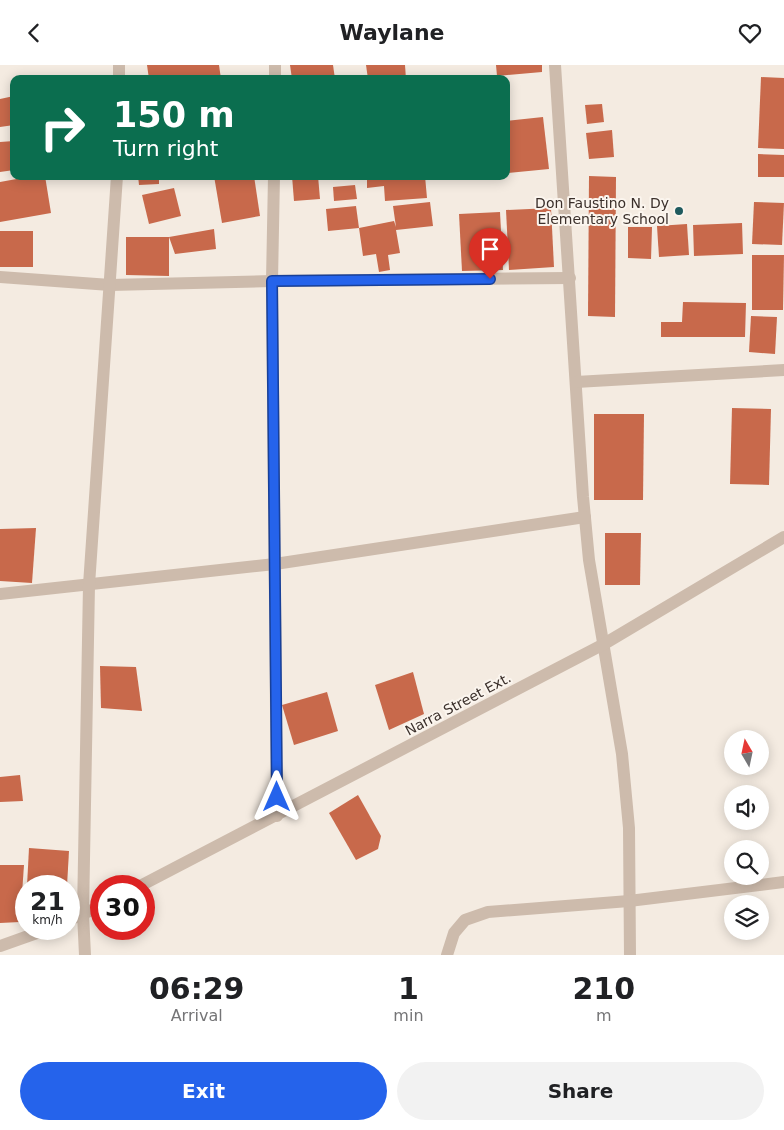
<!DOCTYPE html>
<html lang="en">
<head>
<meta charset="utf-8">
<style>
	body { margin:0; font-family:"DejaVu Sans",sans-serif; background:#f2f2f2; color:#202124; height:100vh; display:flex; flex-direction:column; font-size:19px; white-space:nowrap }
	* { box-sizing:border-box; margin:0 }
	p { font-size:16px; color:#757577 }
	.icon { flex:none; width:28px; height:28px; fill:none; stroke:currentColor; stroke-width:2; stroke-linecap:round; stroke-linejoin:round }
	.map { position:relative; height:890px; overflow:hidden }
	.drawer { display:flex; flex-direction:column; background:#fff; flex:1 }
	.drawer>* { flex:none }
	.top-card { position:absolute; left:10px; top:10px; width:500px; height:105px; border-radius:10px; box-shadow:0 2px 12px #0003; background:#0b6e4f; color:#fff; overflow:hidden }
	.needle { width:32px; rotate:351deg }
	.fabs { position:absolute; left:724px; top:665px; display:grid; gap:10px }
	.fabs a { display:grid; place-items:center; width:45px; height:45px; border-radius:50%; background:#fff; box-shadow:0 2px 12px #0003; font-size:25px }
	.speed { position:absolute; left:15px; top:810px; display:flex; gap:10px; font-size:25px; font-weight:700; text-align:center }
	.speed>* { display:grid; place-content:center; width:65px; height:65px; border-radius:50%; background:#fff; box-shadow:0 2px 12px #0003; line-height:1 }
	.speed small { font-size:12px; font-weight:400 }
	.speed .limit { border:8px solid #d22; background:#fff; color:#111 }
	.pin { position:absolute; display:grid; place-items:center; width:42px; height:42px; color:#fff; margin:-51px -21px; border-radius:50% 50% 50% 0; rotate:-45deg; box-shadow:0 0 5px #0007 }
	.pin .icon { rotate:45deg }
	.me { position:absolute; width:55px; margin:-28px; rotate:0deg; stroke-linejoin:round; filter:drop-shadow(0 0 4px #0008) }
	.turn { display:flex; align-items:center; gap:18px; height:105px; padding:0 20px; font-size:22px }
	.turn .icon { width:65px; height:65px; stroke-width:2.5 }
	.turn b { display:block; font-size:35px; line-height:42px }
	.eta { display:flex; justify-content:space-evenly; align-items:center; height:85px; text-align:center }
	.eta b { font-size:30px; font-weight:700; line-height:35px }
	.cta { display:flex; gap:10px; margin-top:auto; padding:10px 20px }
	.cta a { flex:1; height:58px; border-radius:30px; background:#2563eb; color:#fff; font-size:20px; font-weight:700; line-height:58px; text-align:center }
	.cta a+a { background:#f2f2f2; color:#202124 }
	header { display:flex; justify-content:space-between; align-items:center; height:65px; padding:0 20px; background:#fff; font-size:22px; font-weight:700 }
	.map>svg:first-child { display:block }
	.building { fill:#c8694b }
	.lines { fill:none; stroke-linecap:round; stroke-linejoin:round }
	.minor { stroke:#cdbbac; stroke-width:12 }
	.route-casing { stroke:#184099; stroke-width:12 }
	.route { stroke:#2563eb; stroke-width:9 }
	.poi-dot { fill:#1f5a5e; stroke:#fbf5ee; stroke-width:2 }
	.labels { text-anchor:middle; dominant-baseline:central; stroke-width:4; stroke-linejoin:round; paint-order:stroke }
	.poi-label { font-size:14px; fill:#3b302b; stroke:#fbf5ee; text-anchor:end }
	.street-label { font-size:14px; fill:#3b302b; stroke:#fbf5ee }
</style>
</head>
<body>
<header><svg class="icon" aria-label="back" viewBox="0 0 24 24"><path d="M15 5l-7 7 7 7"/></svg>Waylane<svg class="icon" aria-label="heart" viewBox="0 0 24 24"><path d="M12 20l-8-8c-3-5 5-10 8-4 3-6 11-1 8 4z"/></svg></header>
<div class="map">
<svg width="784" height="890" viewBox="0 0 784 890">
	<rect width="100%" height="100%" fill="#f4ebe1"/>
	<!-- building -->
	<g class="building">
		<polygon points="147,0 219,0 221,14 149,14"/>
		<polygon points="290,0 333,0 335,14 292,14"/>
		<polygon points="366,0 405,0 406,14 368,14"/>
		<polygon points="496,0 542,0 542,7 497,11"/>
		<polygon points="761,12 784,13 784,84 758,83"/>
		<polygon points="14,31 14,60 0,62 0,34"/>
		<polygon points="602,39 604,57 587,59 585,40"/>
		<polygon points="543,52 549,104 508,108 506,56"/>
		<polygon points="612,65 614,92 589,94 586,68"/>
		<polygon points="14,76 14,105 0,107 0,77"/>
		<polygon points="758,89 784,90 784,112 758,112"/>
		<polygon points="33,111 45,111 51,148 0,157 0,117"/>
		<polygon points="138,111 159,111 159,119 139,120"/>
		<polygon points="214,111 254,111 260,151 222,158"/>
		<polygon points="292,111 318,111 320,134 294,136"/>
		<polygon points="367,111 425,111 427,133 385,136 384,121 367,123"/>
		<polygon points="589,111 616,112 615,252 588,251"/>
		<polygon points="355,120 357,134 334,136 333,122"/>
		<polygon points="174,123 181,151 149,159 142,130"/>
		<polygon points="430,137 433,161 396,165 400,188 388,190 390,205 379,207 376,189 363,191 359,163 394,156 396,162 393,141"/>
		<polygon points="754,137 784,138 782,180 752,179"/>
		<polygon points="356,141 359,163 328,166 326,144"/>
		<polygon points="551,143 554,202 509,205 506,145"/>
		<polygon points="500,147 503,205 462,206 459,149"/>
		<polygon points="742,158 743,189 694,191 693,160"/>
		<polygon points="687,159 689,190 659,192 657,161"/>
		<polygon points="628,162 652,162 651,194 628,193"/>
		<polygon points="214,164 216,184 175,189 169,172 169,211 126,210 126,172 169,172"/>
		<rect x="0" y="166" width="33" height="36"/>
		<polygon points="752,190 784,190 783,245 752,245"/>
		<polygon points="683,237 746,238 745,272 661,272 661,257 682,257"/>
		<polygon points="751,251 777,252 775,289 749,287"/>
		<polygon points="732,343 771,344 769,420 730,419"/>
		<polygon points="594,349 644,349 643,435 594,435"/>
		<polygon points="36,463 32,518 0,516 0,464"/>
		<polygon points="605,468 641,468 640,520 605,520"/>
		<polygon points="100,601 136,602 142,646 101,643"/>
		<polygon points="413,607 424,649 389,665 375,620"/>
		<polygon points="327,627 338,666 294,680 282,640"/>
		<polygon points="20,710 23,736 0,737 0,712"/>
		<polygon points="358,730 381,771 378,784 356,795 329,748"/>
		<polygon points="29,783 69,786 67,821 27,821"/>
		<polygon points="0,800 24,800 20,857 0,858"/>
	</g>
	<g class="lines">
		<!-- minor -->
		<g class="minor">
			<polyline points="275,0 275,14"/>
			<polyline points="555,0 583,432 589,495 622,689 629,763 630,890"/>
			<polyline points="119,14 119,0"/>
			<polyline points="274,111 272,216 277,751"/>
			<polyline points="0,212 110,220 272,216 570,213"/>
			<polyline points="576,317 784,305"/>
			<polyline points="0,529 275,499 585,452"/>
			<polyline points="140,821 604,579 784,472"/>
			<polyline points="69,855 101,841"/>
			<polyline points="0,881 48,864"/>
			<polyline points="85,890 83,849 89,520 117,111"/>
			<polyline points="447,890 454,868 465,855 488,847 629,836 784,817"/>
		</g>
	</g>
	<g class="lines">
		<defs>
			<polyline id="route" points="277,732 272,216 490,214"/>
		</defs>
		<!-- route casing -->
		<use href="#route" class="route-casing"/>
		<!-- route -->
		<use href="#route" class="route"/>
	</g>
	<!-- markers -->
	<circle class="poi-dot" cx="679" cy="146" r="5"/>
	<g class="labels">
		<!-- poi labels -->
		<g class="poi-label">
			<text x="669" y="138">Don Faustino N. Dy<tspan x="669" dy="16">Elementary School</tspan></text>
		</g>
		<!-- street labels -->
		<g class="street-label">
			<text transform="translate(458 639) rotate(-28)">Narra Street Ext.</text>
		</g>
	</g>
</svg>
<div class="fabs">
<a><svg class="needle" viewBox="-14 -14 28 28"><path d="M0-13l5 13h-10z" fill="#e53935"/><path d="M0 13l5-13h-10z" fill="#757577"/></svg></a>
<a><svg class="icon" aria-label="sound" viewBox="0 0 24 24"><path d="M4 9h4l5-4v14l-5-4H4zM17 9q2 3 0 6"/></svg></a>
<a><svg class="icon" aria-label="search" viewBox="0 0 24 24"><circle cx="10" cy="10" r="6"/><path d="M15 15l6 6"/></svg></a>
<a><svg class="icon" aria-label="layers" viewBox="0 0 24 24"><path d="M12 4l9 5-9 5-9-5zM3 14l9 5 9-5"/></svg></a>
</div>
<div class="speed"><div>21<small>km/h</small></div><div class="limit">30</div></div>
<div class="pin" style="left:490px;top:214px;background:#d93025"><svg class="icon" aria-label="arrive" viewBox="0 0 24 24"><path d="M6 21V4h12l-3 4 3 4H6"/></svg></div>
<svg class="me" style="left:277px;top:732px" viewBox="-20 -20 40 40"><path d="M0-17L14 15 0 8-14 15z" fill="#2563eb" stroke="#fff" stroke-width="4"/></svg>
<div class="top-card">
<div class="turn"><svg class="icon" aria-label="right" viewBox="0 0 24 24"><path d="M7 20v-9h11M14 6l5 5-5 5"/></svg><div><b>150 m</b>Turn right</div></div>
</div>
</div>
<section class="drawer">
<div class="eta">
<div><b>06:29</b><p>Arrival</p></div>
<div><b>1</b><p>min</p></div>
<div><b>210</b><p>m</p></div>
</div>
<div class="cta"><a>Exit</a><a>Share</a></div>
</section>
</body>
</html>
